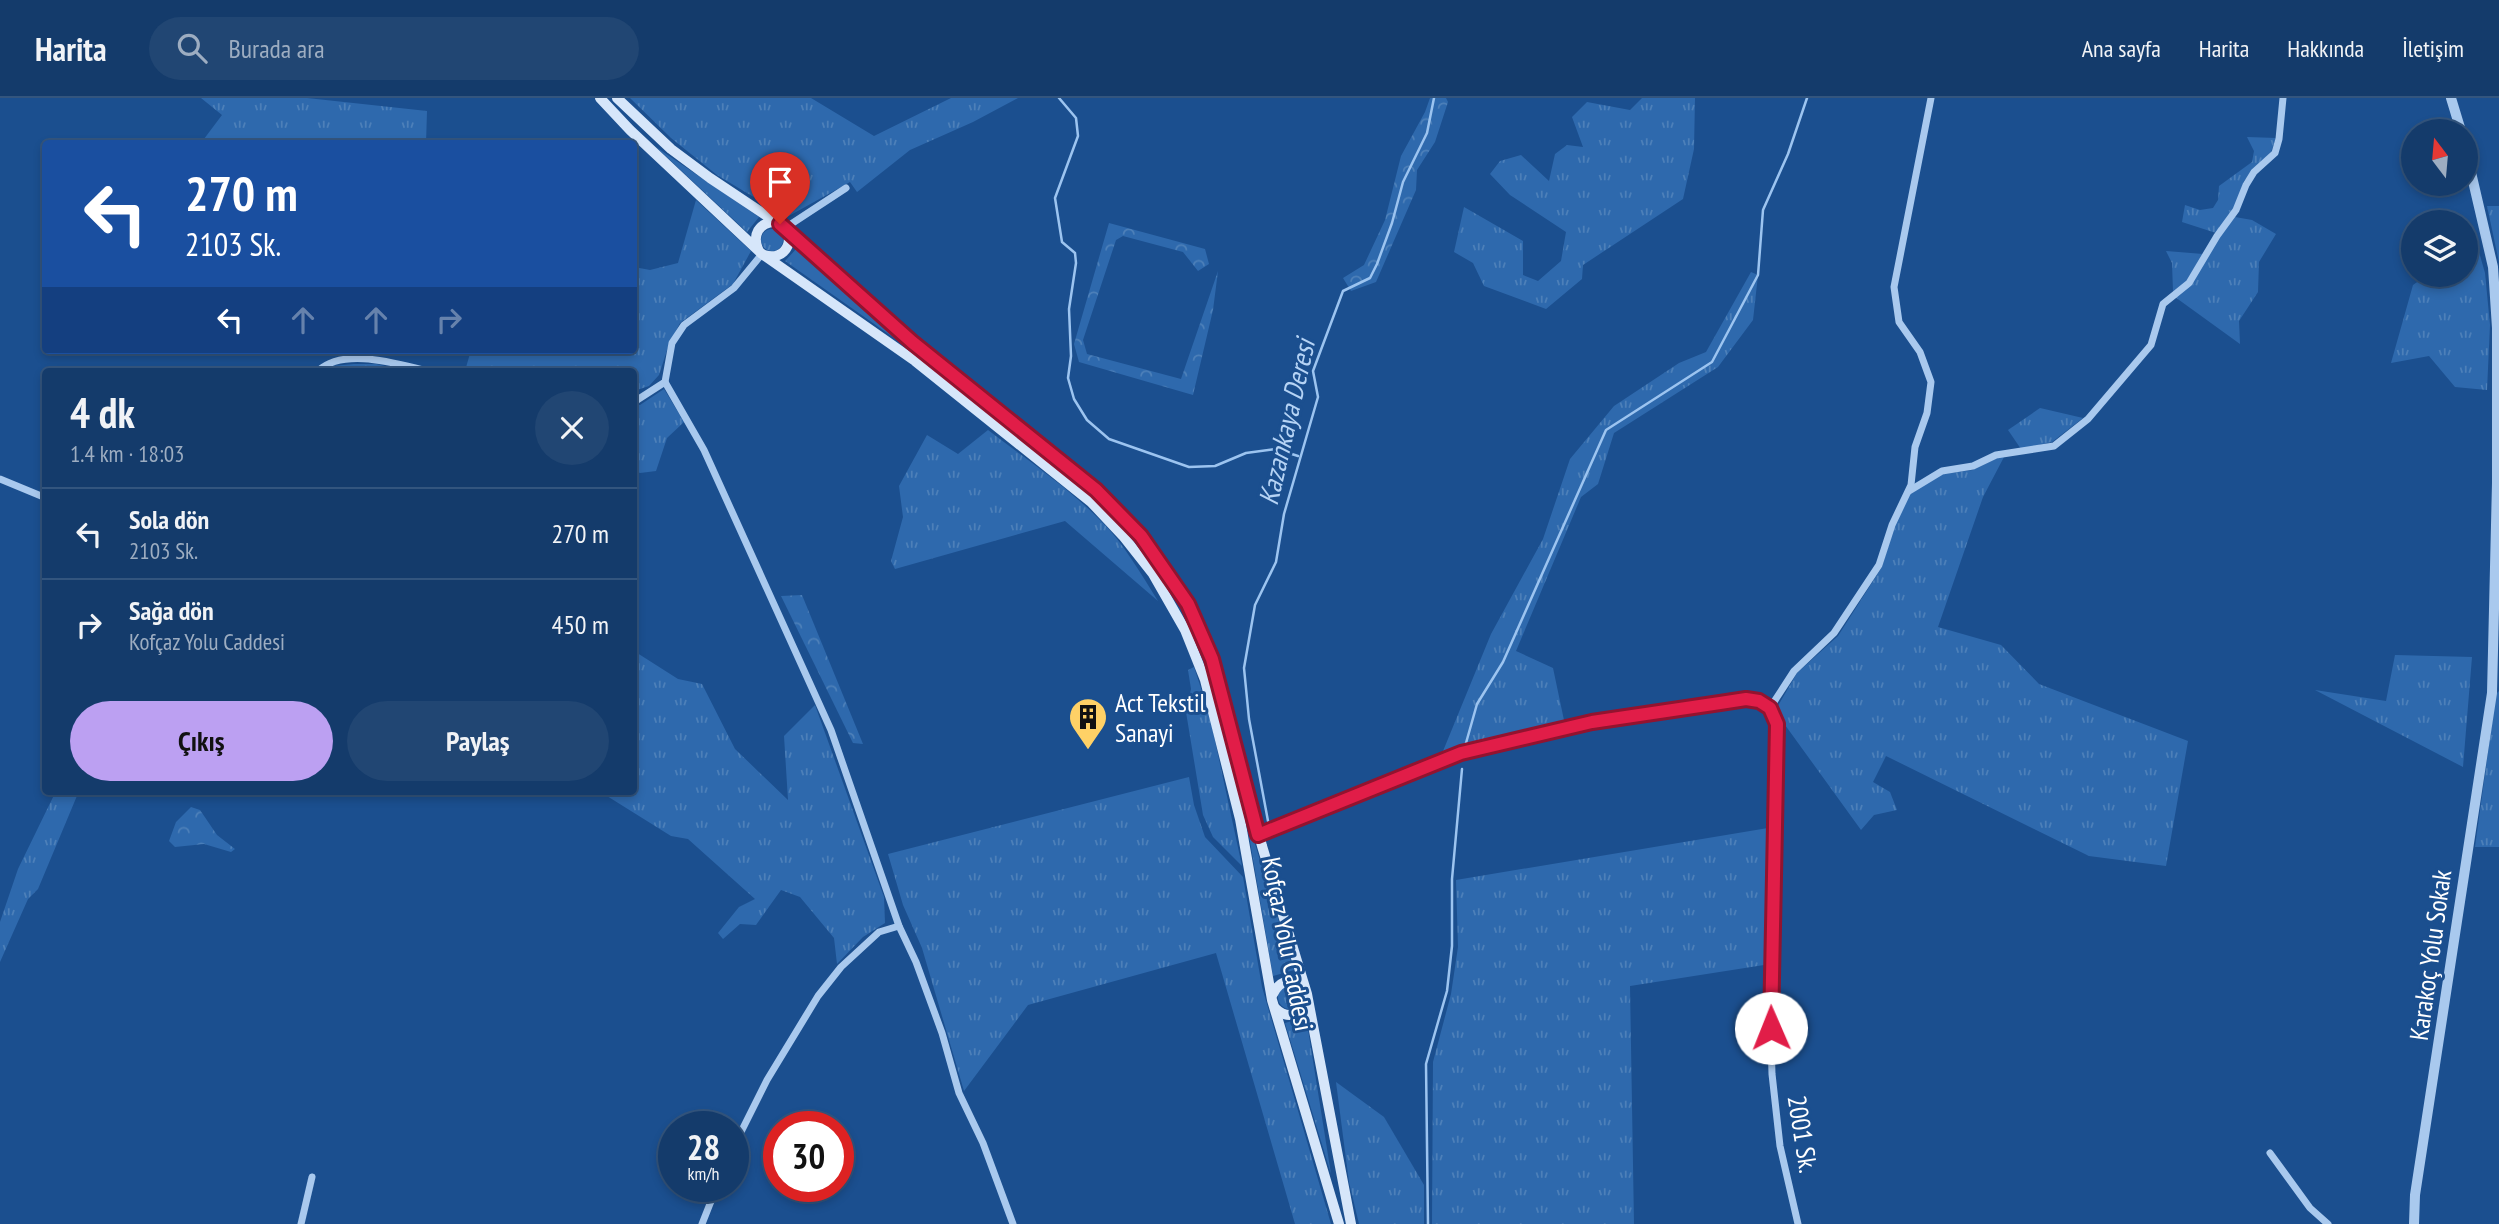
<!DOCTYPE html>
<html lang="tr">
<head>
<meta charset="utf-8">
<style>
	body { margin:0; font-family:"PT Sans Narrow",sans-serif; background:#214673; color:#f1f3f6; height:100vh; display:flex; flex-direction:column; font-size:26px; white-space:nowrap }
	* { box-sizing:border-box; margin:0 }
	p { font-size:23px; color:#9dadc1 }
	.icon { flex:none; width:38px; height:38px; fill:none; stroke:currentColor; stroke-width:2; stroke-linecap:round; stroke-linejoin:round }
	.map { position:relative; flex:1; overflow:hidden }
	.details { position:absolute; left:42px; top:270px; width:595px; height:427px; display:flex; flex-direction:column; background:#143b6b; border-radius:7px; box-shadow:0 4px 10px #0003,0 0 0 2px #33557e }
	.details>* { flex:none }
	.hud { position:absolute; left:42px; top:42px; width:595px; height:214px; border-radius:7px; box-shadow:0 4px 10px #0003,0 0 0 2px #33557e; background:#1a4fa0; color:#fff; overflow:hidden }
	.needle { width:46px; rotate:344deg }
	.fabs { position:absolute; left:2401px; top:21px; display:grid; gap:14px }
	.fabs a { display:grid; place-items:center; width:77px; height:77px; border-radius:50%; background:#143b6b; box-shadow:0 4px 10px #0003,0 0 0 2px #33557e; font-size:35px }
	.speed { position:absolute; left:658px; top:1013px; display:flex; gap:14px; font-size:35px; font-weight:700; text-align:center }
	.speed>* { display:grid; place-content:center; width:91px; height:91px; border-radius:50%; background:#143b6b; box-shadow:0 4px 10px #0003,0 0 0 2px #33557e; line-height:1 }
	.speed small { font-size:18px; font-weight:400 }
	.speed .limit { border:10px solid #d22; background:#fff; color:#111 }
	.pin { position:absolute; display:grid; place-items:center; width:60px; height:60px; color:#fff; margin:-72px -30px; border-radius:50% 50% 50% 0; rotate:-45deg; box-shadow:0 0 7px #0007 }
	.pin .icon { rotate:45deg }
	.me { position:absolute; width:77px; margin:-38px; rotate:359deg; stroke-linejoin:round; filter:drop-shadow(0 0 5px #0008) }
	.turn { display:flex; align-items:center; gap:24px; height:147px; padding:0 28px; font-size:32px }
	.turn .icon { width:91px; height:91px; stroke-width:2.5 }
	.turn b { display:block; font-size:49px; line-height:60px }
	.lanes { display:flex; align-items:center; height:66px; padding:0 28px; background:#0003; justify-content:center; gap:35px; direction:ltr }
	.lanes .off { opacity:.35 }
	.round { display:grid; place-items:center; flex:none; width:74px; height:74px; border-radius:37px; background:#214673 }
	.head { display:flex; align-items:center; justify-content:space-between; height:119px; padding:0 28px }
	h1 { font-size:42px; font-weight:700; line-height:52px }
	.button { display:flex; gap:14px; margin-top:auto; padding:14px 28px }
	.button a { flex:1; height:80px; border-radius:42px; background:#bca0f2; color:#111; font-size:28px; font-weight:700; line-height:80px; text-align:center }
	.button a+a { background:#214673; color:#f1f3f6 }
	ul { padding:0; list-style:none }
	li { display:flex; align-items:center; gap:21px; height:91px; padding:0 28px; border-top:2px solid #33557e }
	li div { flex:1 }
	li b { display:block; font-size:26px }
	li em { font-style:normal }
	header { display:flex; align-items:center; gap:42px; box-sizing:border-box; height:98px; padding:0 35px; background:#143b6b; border-bottom:2px solid #33557e }
	header strong { font-size:33px }
	nav { display:flex; gap:38px; margin-inline-start:auto; font-size:24px }
	.search { width:490px; height:63px; background:#214673; display:flex; align-items:center; gap:18px; box-sizing:border-box; padding:0 24px; border-radius:38px; color:#9dadc1; font-size:26px }
	.map>svg:first-child { display:block }
	.grass { fill:url(#grass-tufts) }
	.forest { fill:url(#forest-crowns) }
	.lines { fill:none; stroke-linecap:round; stroke-linejoin:round }
	.stream { stroke:#9cc4f0; stroke-width:2.5 }
	.minor { stroke:#a9c9ee; stroke-width:7 }
	.tertiary { stroke:#a9c9ee; stroke-width:10 }
	.secondary { stroke:#d6e6fa; stroke-width:10 }
	.route-casing { stroke:#92132f; stroke-width:18 }
	.route { stroke:#e11d48; stroke-width:12 }
	.labels { text-anchor:middle; dominant-baseline:central; stroke-width:6; stroke-linejoin:round; paint-order:stroke }
	.poi-label { font-size:26px; fill:#fff; stroke:#1b4f8f; text-anchor:start }
	.street-label { font-size:26px; fill:#fff; stroke:#1b4f8f }
	.water-label { font-size:28px; font-style:italic; fill:#b5d3f5; stroke:#1b4f8f }
</style>
</head>
<body>
<header>
<strong>Harita</strong>
<div class="search"><svg class="icon" aria-label="search" viewBox="0 0 24 24"><circle cx="10" cy="10" r="6"/><path d="M15 15l6 6"/></svg>Burada ara</div>
<nav><a>Ana sayfa</a><a>Harita</a><a>Hakkında</a><a>İletişim</a></nav>
</header>
<div class="map">
<svg width="2499" height="1126" viewBox="0 0 2499 1126">
	<defs>
		<pattern id="grass-tufts" width="24" height="20" patternUnits="userSpaceOnUse" patternTransform="scale(1.75)"><rect width="24" height="20" fill="#2e69ad"/><path d="M3 7l-1-3M5 7V3M7 7l1-3M15 17l-1-3M17 17v-4M19 17l1-3" fill="none" stroke="#4d80b9"/></pattern>
		<pattern id="forest-crowns" width="20" height="18" patternUnits="userSpaceOnUse" patternTransform="scale(1.75)"><rect width="20" height="18" fill="#2e69ad"/><path d="M2 6a3 3 0 1 1 6 0M12 15a3 3 0 1 1 6 0" fill="none" stroke="#4d80b9"/></pattern>
	</defs>
	<rect width="100%" height="100%" fill="#1b4f8f"/>
	<!-- grass -->
	<g class="grass">
		<polygon points="201,0 307,0 427,13 426,45 201,45 222,17"/>
		<polygon points="630,0 811,0 874,38 951,0 1018,0 973,24 910,52 857,94 850,84 787,119 717,77 671,40"/>
		<polygon points="1642,0 1695,0 1694,51 1683,101 1583,167 1582,181 1546,211 1484,188 1473,165 1454,154 1464,109 1523,143 1523,177 1538,183 1561,163 1566,134 1510,97 1490,76 1500,63 1521,57 1549,83 1555,56 1567,47 1583,49 1572,19 1587,4 1630,12"/>
		<polygon points="2247,39 2276,40 2271,54 2244,83 2234,111 2216,135 2182,124 2185,107 2200,112 2213,110 2218,102 2219,88 2252,64 2254,53"/>
		<polygon points="656,49 759,119 747,134"/>
		<polygon points="696,102 751,153 733,186 680,225 669,246 659,277 649,288 634,293 634,273 465,273 471,252 634,252 634,169 650,172 678,165"/>
		<polygon points="2487,108 2499,108 2499,164"/>
		<polygon points="2235,119 2252,122 2276,136 2259,164 2258,194 2239,223 2240,246 2175,199"/>
		<circle cx="772" cy="142" r="11"/>
		<polygon points="2475,140 2485,175 2490,227 2487,292 2455,289 2429,258 2391,265 2413,187 2427,177 2466,177 2466,148"/>
		<polygon points="798,149 914,254 785,163"/>
		<polygon points="2166,153 2203,156 2185,185 2173,193 2172,165"/>
		<polygon points="1751,174 1758,177 1753,222 1718,269 1614,335 1598,386 1581,399 1516,553 1553,570 1565,627 1459,651 1441,658 1491,536 1543,441 1570,361 1614,308 1679,265 1706,254"/>
		<polygon points="354,266 376,266 405,273 325,273 332,268"/>
		<polygon points="664,291 684,324 667,340 656,373 640,375 634,372 634,307 640,307"/>
		<polygon points="2040,310 2083,320 2052,344 2021,351 2008,332"/>
		<path d="M988,332C1026,361 1068,389 1102,424C1124,446 1141,476 1158,503L1065,423L895,471L891,463L903,419L899,388L927,337L958,356Z"/>
		<polygon points="1999,359 2004,359 1983,399 1938,529 2001,547 2039,586 2188,643 2166,768 2089,758 1886,658 1873,684 1890,694 1897,712 1874,717 1861,732 1775,613 1797,575 1838,538 1882,469 1895,426 1910,396 1942,376 1973,372"/>
		<polygon points="634,553 678,581 702,586 735,651 788,702 784,638 815,607 884,799 885,825 863,839 837,866 834,840 800,799 781,792 756,827 740,826 723,841 718,835 739,809 755,801 688,741 671,738 599,693 634,693"/>
		<polygon points="2395,557 2472,559 2463,669 2315,592 2386,603"/>
		<polygon points="1194,569 1209,615 1242,768 1213,739 1203,717 1186,614 1191,591 1188,572"/>
		<polygon points="2499,593 2499,749 2475,749 2496,596"/>
		<polygon points="1189,679 1194,707 1205,739 1243,779 1262,889 1331,1126 1295,1126 1216,855 1028,907 964,993 922,850 903,807 888,756"/>
		<polygon points="56,693 79,693 38,791 28,801 0,864 0,824 18,771"/>
		<polygon points="1245,714 1294,872 1273,878"/>
		<polygon points="1768,730 1764,867 1630,888 1634,1126 1432,1126 1433,964 1451,896 1458,849 1456,782"/>
		<circle cx="1290" cy="899" r="12"/>
		<polygon points="1306,919 1331,1076 1285,925"/>
		<polygon points="1336,984 1384,1019 1424,1087 1424,1126 1359,1126 1349,1084"/>
	</g>
	<!-- forest -->
	<g class="forest">
		<polygon points="1430,0 1446,0 1448,4 1435,44 1417,72 1416,92 1376,184 1351,193 1343,180 1364,167 1385,122 1401,58 1425,14"/>
		<polygon points="1109,125 1205,151 1209,166 1198,173 1183,154 1123,138 1116,142 1083,242 1087,256 1181,281 1218,173 1213,212 1193,297 1079,264 1074,246"/>
		<polygon points="802,497 863,646 853,645 781,498"/>
		<polygon points="191,709 200,712 217,737 235,751 231,754 204,746 175,749 169,743 176,724"/>
	</g>
	<g class="lines">
		<!-- stream -->
		<g class="stream">
			<polyline points="1059,0 1076,20 1078,38 1055,100 1062,144 1075,155 1076,165 1069,211 1071,258 1068,280 1074,301 1087,322 1109,341 1189,369 1215,368 1246,355 1276,351 1298,358"/>
			<polyline points="1466,645 1477,606 1503,564 1606,332 1712,264 1758,177 1763,112 1788,56 1807,0"/>
			<polyline points="1268,723 1249,621 1244,570 1255,507 1276,464 1284,416 1318,299 1313,273 1343,193 1370,180 1377,166 1392,125 1403,84 1427,35 1434,0"/>
			<polyline points="1428,1126 1426,966 1447,893 1452,848 1452,781 1462,671"/>
		</g>
		<!-- minor -->
		<g class="minor">
			<polyline points="785,130 846,90"/>
			<path d="M318,273C344,249 397,266 428,273"/>
			<polyline points="665,284 704,352 831,632 899,828 916,864 942,935 959,995 983,1045 1013,1126"/>
			<polyline points="634,304 665,284 672,245 684,227 734,190 762,156"/>
			<polyline points="0,381 46,400"/>
			<polyline points="1909,393 1942,373 1973,368 1996,357 2054,348 2088,321 2151,247 2163,206 2189,185 2217,138 2236,112 2246,87 2254,74 2275,55 2279,41 2283,0"/>
			<polyline points="1770,610 1794,573 1834,535 1879,467 1892,427 1911,387 1915,349 1927,315 1931,284 1920,254 1899,224 1894,189 1931,0"/>
			<path d="M1258,737L1461,655L1592,624L1746,601C1763,604 1773,608 1777,626L1770,906L1772,976L1780,1048L1798,1126"/>
			<polyline points="733,1050 767,982 818,898 841,869 879,834 899,828"/>
			<polyline points="2270,1055 2310,1110 2328,1126"/>
			<polyline points="301,1126 312,1079"/>
			<polyline points="702,1126 717,1088"/>
		</g>
		<!-- tertiary -->
		<g class="tertiary">
			<polyline points="2451,0 2461,33"/>
			<polyline points="2414,1126 2415,1097 2492,595 2497,385 2497,230 2493,169 2466,53"/>
		</g>
		<!-- secondary -->
		<g class="secondary">
			<polyline points="600,0 630,32 762,156 915,263 1091,404 1123,438 1153,476 1185,532 1205,582 1240,721 1272,902 1339,1126"/>
			<polyline points="617,0 671,51 710,80 785,130 912,244 1096,392 1141,438 1175,486 1199,530 1220,586 1262,748 1307,896 1351,1126"/>
			<path d="M758,151C752,137 759,125 774,124"/>
			<path d="M764,157C780,162 792,151 788,135"/>
			<path d="M1273,896C1280,881 1294,879 1305,891"/>
			<path d="M1275,910C1287,922 1303,918 1307,902"/>
		</g>
	</g>
	<g class="lines">
		<defs>
			<polyline id="route" points="780,126 912,244 1096,392 1141,438 1188,506 1212,561 1258,737 1461,655 1592,624 1720,605 1746,601 1759,603 1770,610 1777,626 1771,930"/>
		</defs>
		<!-- route casing -->
		<use href="#route" class="route-casing"/>
		<!-- route -->
		<use href="#route" class="route"/>
	</g>
	<!-- icons -->
	<defs>
		<symbol id="building-pin" viewBox="-11 -11 22 30"><path d="M0 17L-7.5 6A9.5 9.5 0 1 1 7.5 6Z" fill="#ffd166" stroke="#1b4f8f"/><path d="M-4-6H4V6H1V3H-1V6H-4ZM-2.5-4.3h1.7v1.8h-1.7ZM.8-4.3h1.7v1.8H.8ZM-2.5-1h1.7V.8h-1.7ZM.8-1h1.7V.8H.8Z" fill="#111"/></symbol>
	</defs>
	<g fill-rule="evenodd">
		<use href="#building-pin" x="1066" y="597" width="44" height="60"/>
	</g>
	<g class="labels">
		<!-- poi labels -->
		<g class="poi-label">
			<text x="1115" y="604">Act Tekstil<tspan x="1115" dy="30">Sanayi</tspan></text>
		</g>
		<!-- street labels -->
		<g class="street-label">
			<text transform="translate(1288 846) rotate(79)">Kofçaz Yolu Caddesi</text>
			<text transform="translate(2430 857) rotate(-82)">Karakoç Yolu Sokak</text>
			<text transform="translate(1803 1036) rotate(81)">2001 Sk.</text>
		</g>
		<!-- water labels -->
		<g class="water-label">
			<text transform="translate(1286 324) rotate(-77)">Kazankaya Deresi</text>
		</g>
	</g>
</svg>
<div class="fabs">
<a><svg class="needle" viewBox="-14 -14 28 28"><path d="M0-13l5 13h-10z" fill="#e53935"/><path d="M0 13l5-13h-10z" fill="#9dadc1"/></svg></a>
<a><svg class="icon" aria-label="layers" viewBox="0 0 24 24"><path d="M12 4l9 5-9 5-9-5zM3 14l9 5 9-5"/></svg></a>
</div>
<div class="speed"><div>28<small>km/h</small></div><div class="limit">30</div></div>
<div class="pin" style="left:780px;top:126px;background:#d93025"><svg class="icon" aria-label="arrive" viewBox="0 0 24 24"><path d="M6 21V4h12l-3 4 3 4H6"/></svg></div>
<svg class="me" style="left:1771px;top:930px" viewBox="-20 -20 40 40"><circle r="19" fill="#fff"/><path d="M0-13L10 11 0 6-10 11z" fill="#e11d48"/></svg>
<div class="hud">
<div class="turn"><svg class="icon" aria-label="left" viewBox="0 0 24 24"><path d="M17 20v-9H6M10 6l-5 5 5 5"/></svg><div><b>270 m</b>2103 Sk.</div></div>
<div class="lanes"><svg class="icon" aria-label="left" viewBox="0 0 24 24"><path d="M17 20v-9H6M10 6l-5 5 5 5"/></svg><svg class="icon off" aria-label="ahead" viewBox="0 0 24 24"><path d="M12 20V5M6 11l6-6 6 6"/></svg><svg class="icon off" aria-label="ahead" viewBox="0 0 24 24"><path d="M12 20V5M6 11l6-6 6 6"/></svg><svg class="icon off" aria-label="right" viewBox="0 0 24 24"><path d="M7 20v-9h11M14 6l5 5-5 5"/></svg></div>
</div>
<section class="details">
<div class="head"><div><h1>4 dk</h1><p>1.4 km · 18:03</p></div><a class="round"><svg class="icon" aria-label="close" viewBox="0 0 24 24"><path d="M6 6l12 12M18 6L6 18"/></svg></a></div>
<ul>
<li><svg class="icon" aria-label="left" viewBox="0 0 24 24"><path d="M17 20v-9H6M10 6l-5 5 5 5"/></svg><div><b>Sola dön</b><p>2103 Sk.</p></div><em>270 m</em></li>
<li><svg class="icon" aria-label="right" viewBox="0 0 24 24"><path d="M7 20v-9h11M14 6l5 5-5 5"/></svg><div><b>Sağa dön</b><p>Kofçaz Yolu Caddesi</p></div><em>450 m</em></li>
</ul>
<div class="button"><a>Çıkış</a><a>Paylaş</a></div>
</section>
</div>
</body>
</html>
